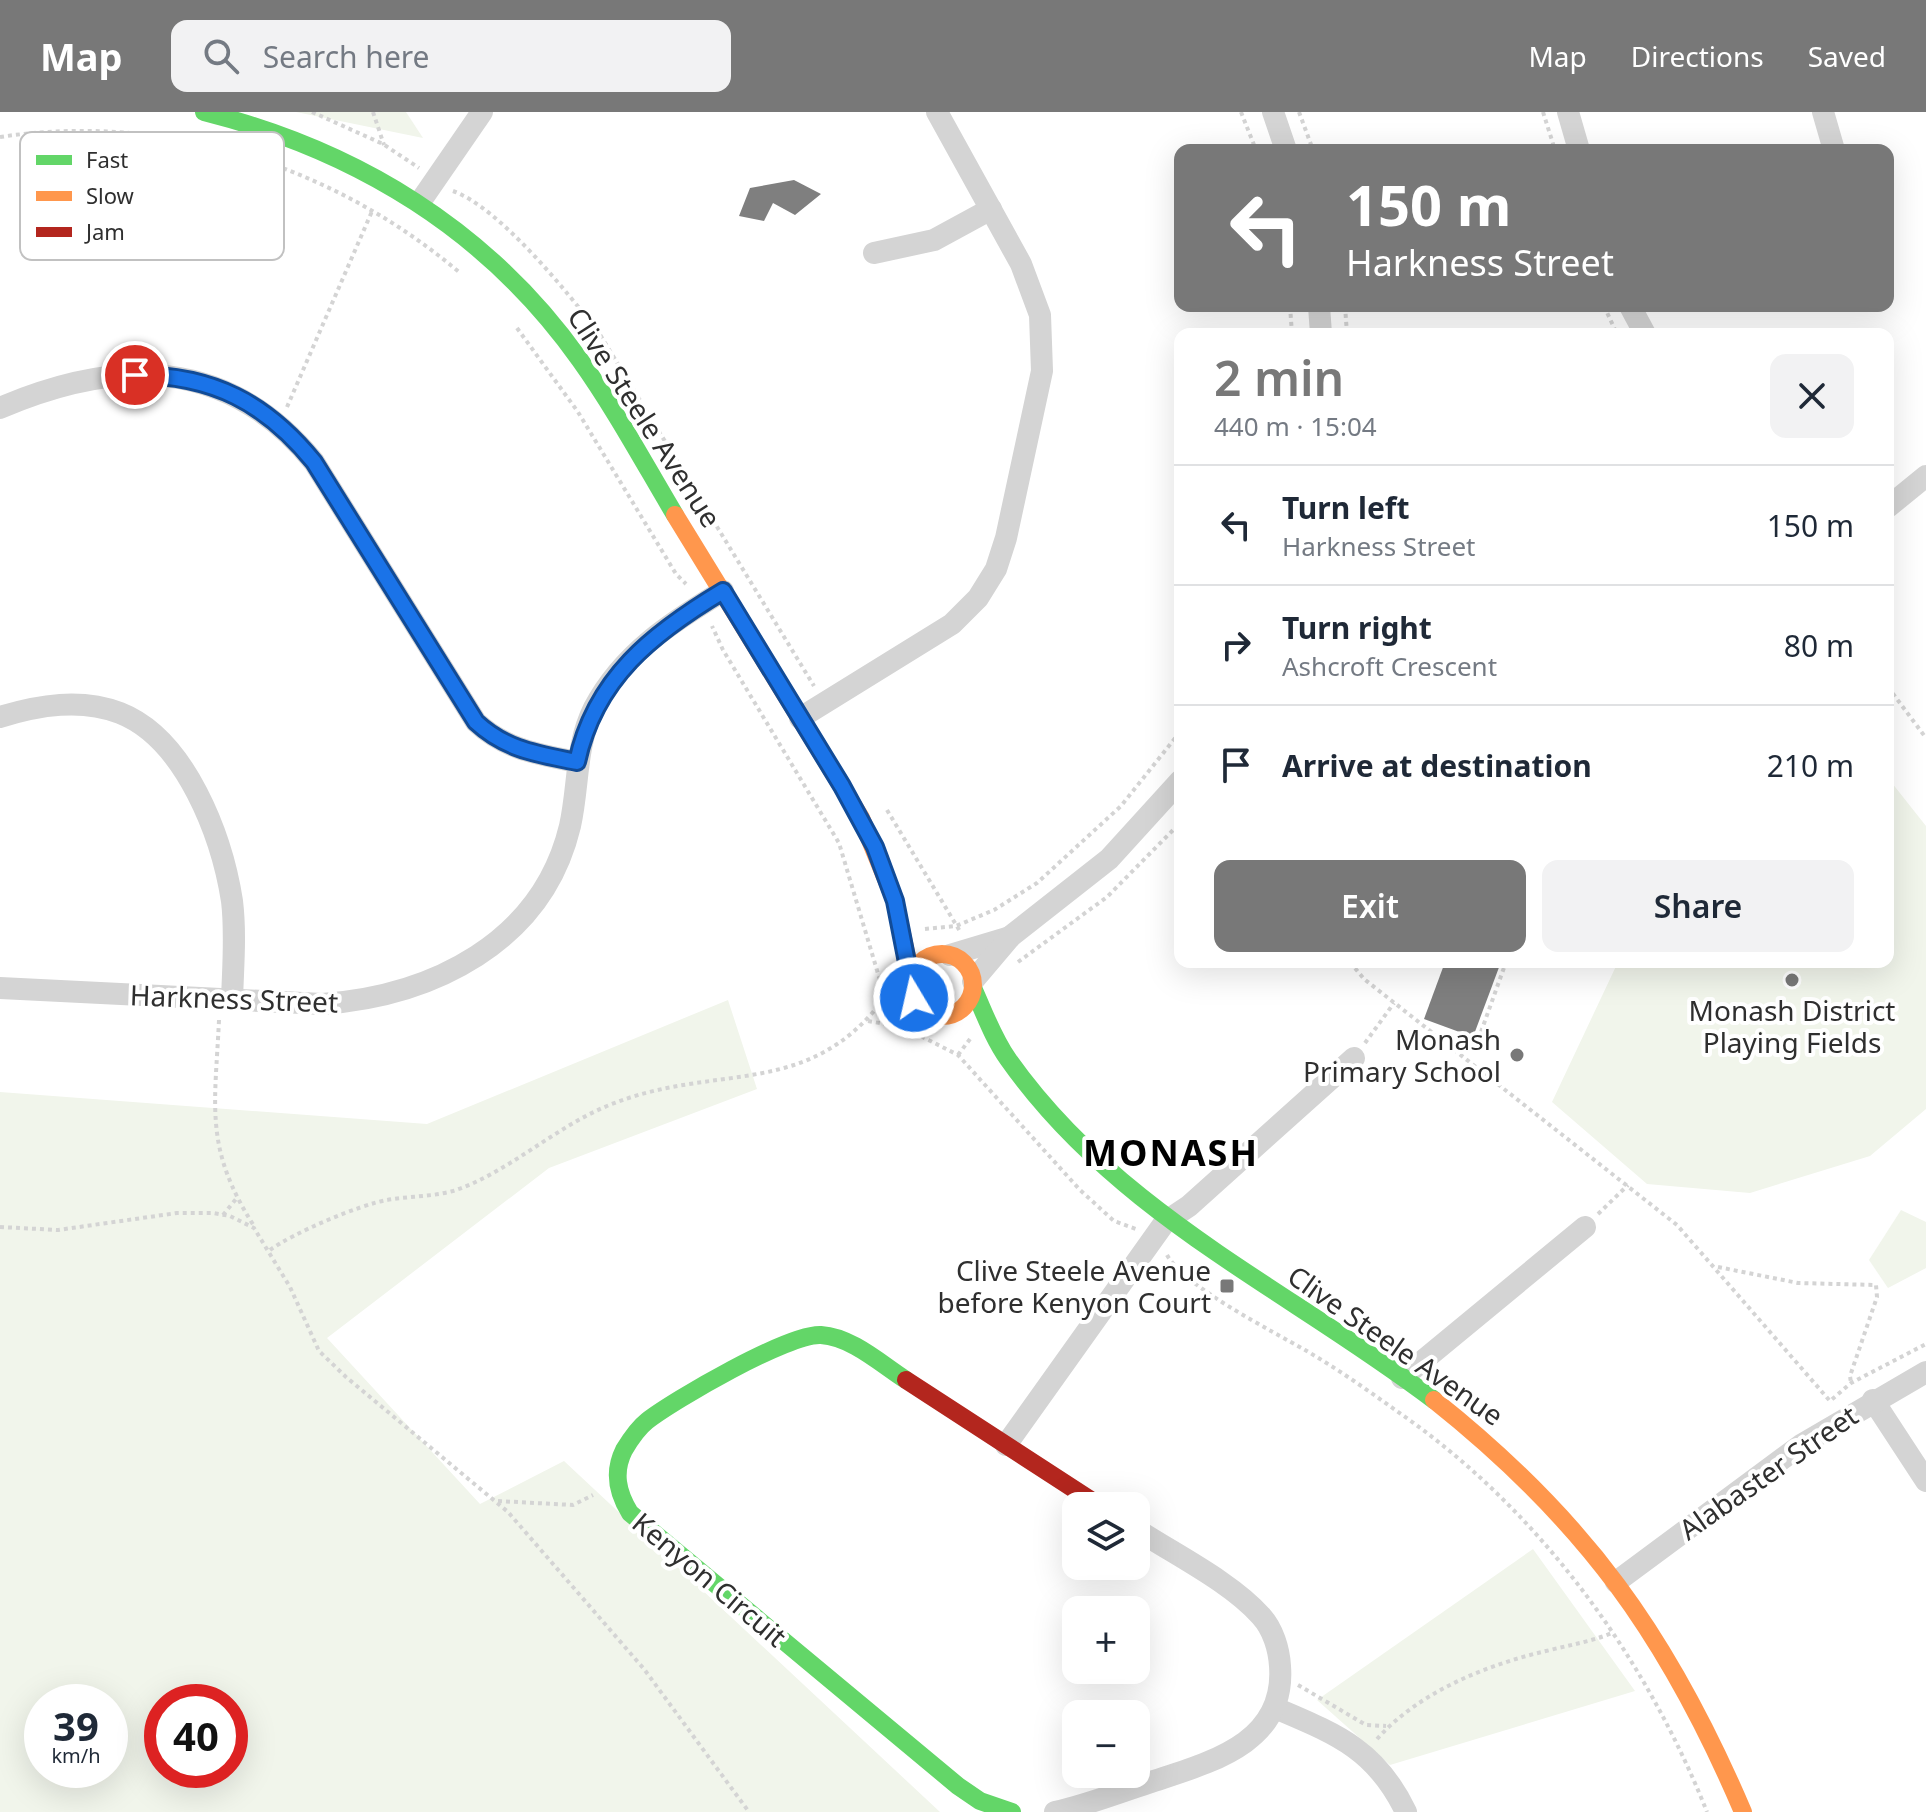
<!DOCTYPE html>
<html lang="en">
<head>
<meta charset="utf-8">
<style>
	body { margin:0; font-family:"Noto Sans",sans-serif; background:#f2f2f3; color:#1f2937; height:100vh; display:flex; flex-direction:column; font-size:30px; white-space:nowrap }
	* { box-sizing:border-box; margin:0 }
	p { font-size:26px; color:#747a83 }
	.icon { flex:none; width:44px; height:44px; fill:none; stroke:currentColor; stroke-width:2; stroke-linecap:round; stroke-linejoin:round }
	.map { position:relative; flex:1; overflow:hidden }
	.sheet { position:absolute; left:1174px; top:216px; width:720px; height:640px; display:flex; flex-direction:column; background:#fff; border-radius:16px; box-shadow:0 8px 32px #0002 }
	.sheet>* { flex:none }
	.top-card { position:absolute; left:1174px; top:32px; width:720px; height:168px; border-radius:16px; box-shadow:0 8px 32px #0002; background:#787878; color:#fff; overflow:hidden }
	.tools { position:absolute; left:1062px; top:1380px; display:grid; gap:16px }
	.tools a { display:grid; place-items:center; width:88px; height:88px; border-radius:16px; background:#fff; box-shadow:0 8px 32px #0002; font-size:40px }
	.speed { position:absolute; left:24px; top:1572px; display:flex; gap:16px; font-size:40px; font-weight:700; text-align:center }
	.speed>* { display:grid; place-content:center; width:104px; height:104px; border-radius:50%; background:#fff; box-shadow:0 8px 32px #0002; line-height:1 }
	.speed small { font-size:20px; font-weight:400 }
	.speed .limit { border:12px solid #d22; background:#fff; color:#111 }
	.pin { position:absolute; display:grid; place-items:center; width:68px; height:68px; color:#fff; margin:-34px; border:4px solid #fff; border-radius:50%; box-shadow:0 2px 8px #0007 }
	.me { position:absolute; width:88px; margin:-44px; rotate:351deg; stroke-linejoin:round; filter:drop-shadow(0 0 6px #0008) }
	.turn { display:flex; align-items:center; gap:28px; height:168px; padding:0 40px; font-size:36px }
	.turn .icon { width:104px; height:104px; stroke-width:2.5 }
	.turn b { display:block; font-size:56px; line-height:68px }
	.round { display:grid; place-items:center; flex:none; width:84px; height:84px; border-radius:16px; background:#f2f2f3 }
	.headline { display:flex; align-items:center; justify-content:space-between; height:136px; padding:0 40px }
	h1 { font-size:48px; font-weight:600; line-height:60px; color:#787878 }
	.primary-button { display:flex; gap:16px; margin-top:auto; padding:16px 40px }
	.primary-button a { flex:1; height:92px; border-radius:16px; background:#787878; color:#fff; font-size:32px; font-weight:600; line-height:92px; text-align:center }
	.primary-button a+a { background:#f2f2f3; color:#1f2937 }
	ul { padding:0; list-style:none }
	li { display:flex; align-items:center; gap:24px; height:120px; padding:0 40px; border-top:2px solid #e0e1e3 }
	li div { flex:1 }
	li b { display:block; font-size:30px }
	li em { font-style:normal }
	header { display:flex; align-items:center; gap:48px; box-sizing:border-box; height:112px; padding:0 40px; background:#787878; color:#fff }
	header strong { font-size:38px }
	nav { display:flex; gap:44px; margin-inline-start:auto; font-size:28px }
	.search { width:560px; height:72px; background:#f2f2f3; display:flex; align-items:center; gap:20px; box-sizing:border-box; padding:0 28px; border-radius:16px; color:#747a83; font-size:30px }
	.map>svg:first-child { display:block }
	.green { fill:#f1f5eb; fill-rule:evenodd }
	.building { fill:#7f7f7f }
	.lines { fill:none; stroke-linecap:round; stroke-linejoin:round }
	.path { stroke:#d4d4d4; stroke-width:4; stroke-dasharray:4 4; stroke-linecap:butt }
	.street { stroke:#d4d4d4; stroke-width:22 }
	.fast { stroke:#63d668; stroke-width:18 }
	.slow { stroke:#ff974d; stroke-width:18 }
	.jam { stroke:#b3261e; stroke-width:18 }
	.route-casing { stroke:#114b97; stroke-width:20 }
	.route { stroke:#1a73e8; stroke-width:14 }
	.poi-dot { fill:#787878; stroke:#fff; stroke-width:3 }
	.labels { text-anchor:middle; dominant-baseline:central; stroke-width:8; stroke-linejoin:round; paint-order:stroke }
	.street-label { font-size:28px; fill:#2f2f2f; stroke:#fff }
	.poi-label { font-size:28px; fill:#2f2f2f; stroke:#fff; text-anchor:end }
	.district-label { font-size:36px; font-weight:bold; letter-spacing:2px; fill:#000; stroke:#fff }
	.key { fill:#fff; stroke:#c1c1c1; stroke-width:2 }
	.key-label { font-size:22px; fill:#2f2f2f }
</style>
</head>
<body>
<header>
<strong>Map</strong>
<div class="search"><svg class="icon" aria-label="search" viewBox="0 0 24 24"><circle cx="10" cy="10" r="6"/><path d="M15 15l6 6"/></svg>Search here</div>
<nav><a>Map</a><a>Directions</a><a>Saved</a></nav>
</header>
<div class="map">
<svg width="1926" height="1700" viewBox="0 0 1926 1700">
	<rect width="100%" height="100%" fill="#fff"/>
	<!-- green -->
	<g class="green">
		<polygon points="296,0 406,0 423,26"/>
		<polygon points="1888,666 1926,714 1926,997 1870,1044 1750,1081 1647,1072 1552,990 1618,850 1888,850"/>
		<path d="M728,888L757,977L549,1056L327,1226L480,1392L564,1349L940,1700H0V980L427,1012ZM42,1590H110V1658H42ZM162,1590H230V1658H162Z"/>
		<polygon points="1901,1098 1926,1110 1926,1156 1888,1176 1869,1148"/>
		<polygon points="1533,1437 1635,1579 1390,1653 1317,1588"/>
	</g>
	<!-- building -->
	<g class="building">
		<polygon points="794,68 821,82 795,103 773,91 764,109 739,104 750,76"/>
		<polygon points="1445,850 1501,850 1473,925 1424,907"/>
	</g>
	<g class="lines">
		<!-- path -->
		<g class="path">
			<polyline points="312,0 383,32 419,56"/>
			<polyline points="373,0 384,33"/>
			<polyline points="1241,0 1256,38"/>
			<polyline points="1299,0 1313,38"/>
			<polyline points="1543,0 1555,38"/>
			<path d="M0,25C166,0 332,53 459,160"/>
			<path d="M453,79C500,96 568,181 599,221L814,574"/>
			<polyline points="1290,194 1292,222"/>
			<polyline points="1345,194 1347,222"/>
			<polyline points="1604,194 1617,222"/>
			<polyline points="517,216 578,300 676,462 686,472"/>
			<polyline points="287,295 373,97"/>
			<polyline points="1888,575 1926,626"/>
			<polyline points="887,698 961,821"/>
			<polyline points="925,817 956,814 994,798 1037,771 1121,694 1180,620"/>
			<polyline points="1018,850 1107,785 1180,711"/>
			<polyline points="1350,850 1364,867 1677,1113 1830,1289 1851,1271 1926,1232"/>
			<polyline points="885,885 902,914"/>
			<path d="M219,908C215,995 204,1036 254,1114"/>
			<polyline points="868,909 903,915 958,943 1080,1078 1114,1109 1136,1117"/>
			<polyline points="1481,920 1506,850"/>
			<polyline points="1365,931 1394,891"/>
			<polyline points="958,943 970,927"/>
			<polyline points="1598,1102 1628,1073"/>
			<polyline points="223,1103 236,1087"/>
			<polyline points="0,1115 58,1118 177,1101 213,1101 230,1104 254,1116 290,1175 319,1239 346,1265 508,1400 644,1557 749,1700"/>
			<path d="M270,1138C293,1121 359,1093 387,1088C409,1084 431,1085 453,1079C506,1062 554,1016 607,994C714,949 808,990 885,885L839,731L723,538L712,514"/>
			<path d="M1167,1143C1185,1175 1272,1219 1305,1238C1338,1257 1370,1280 1401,1302C1540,1399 1645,1544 1707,1700"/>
			<polyline points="1718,1155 1798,1171 1876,1173 1877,1185 1850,1264 1851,1271"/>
			<polyline points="498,1389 573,1393 593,1383"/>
			<polyline points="1298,1573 1366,1613 1386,1614"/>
			<path d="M1377,1627C1419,1580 1486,1553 1546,1539C1569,1533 1590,1530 1612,1521"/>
		</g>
		<!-- street -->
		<g class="street">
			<polyline points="1273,0 1286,38"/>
			<polyline points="1568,0 1579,38"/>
			<polyline points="1823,0 1834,38"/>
			<polyline points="420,90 482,0"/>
			<polyline points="874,141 934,128 991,97"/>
			<polyline points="1319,194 1321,222"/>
			<polyline points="1630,194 1645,222"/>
			<path d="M0,296C117,246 228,244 314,350L476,610C506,638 538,642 577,650"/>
			<polyline points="1888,395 1926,364"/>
			<path d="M0,605C39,593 81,586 120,601C186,627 222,725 232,789C236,822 233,855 232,888"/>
			<polyline points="800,606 952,512 978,486 996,457 1006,426 1042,259 1040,203 1021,152 937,0"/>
			<polyline points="950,843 1010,825"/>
			<polyline points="973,869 1011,824 1109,747 1180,669"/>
			<path d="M0,876L322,892C432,884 542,831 570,714C579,674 575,634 594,596C623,541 672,510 723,479"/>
			<polyline points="1402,1266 1585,1115"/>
			<polyline points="1873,1288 1926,1369"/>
			<polyline points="1006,1333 1165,1110 1189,1094 1354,946"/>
			<polyline points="1616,1470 1801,1333 1926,1260"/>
			<path d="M1275,1596C1336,1622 1376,1637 1406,1700"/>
			<path d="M1055,1700C1087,1693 1117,1681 1148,1671C1207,1651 1286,1633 1280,1554C1279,1537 1273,1517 1261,1504C1231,1470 1174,1442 1136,1417"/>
		</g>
		<!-- fast -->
		<g class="fast">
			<path d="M204,0C356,38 488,118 580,248C615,297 644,351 675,403"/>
			<path d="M973,876C984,900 993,926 1008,947C1117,1102 1288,1177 1434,1288"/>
			<path d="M906,1268C881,1252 852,1225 821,1223C789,1221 674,1288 647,1309C638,1316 630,1328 624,1338C613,1360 617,1380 630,1401L958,1674L980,1689L1012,1700"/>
		</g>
		<!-- slow -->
		<g class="slow">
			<polyline points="675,403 861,706 895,789 912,868"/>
			<circle cx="942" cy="873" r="31"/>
			<path d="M1434,1288C1585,1408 1668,1524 1743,1700"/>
		</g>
		<!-- jam -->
		<polyline class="jam" points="906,1268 1100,1394"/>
	</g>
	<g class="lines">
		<defs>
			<path id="route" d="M135,263C213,263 266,291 314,350L476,610C506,638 538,642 577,650C595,566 653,521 723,479L842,674L875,735L895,789L914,886"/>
		</defs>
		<!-- route casing -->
		<use href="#route" class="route-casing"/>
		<!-- route -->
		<use href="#route" class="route"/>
	</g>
	<!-- markers -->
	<g class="poi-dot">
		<circle cx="1792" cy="868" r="8"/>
		<circle cx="1517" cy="943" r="8"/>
		<rect x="1219" y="1166" width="16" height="16" rx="4"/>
	</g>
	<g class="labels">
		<!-- street labels -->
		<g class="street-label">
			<text transform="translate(645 305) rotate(57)">Clive Steele Avenue</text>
			<text transform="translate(234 886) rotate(2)">Harkness Street</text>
			<text transform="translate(1396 1233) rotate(35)">Clive Steele Avenue</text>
			<text transform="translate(1768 1360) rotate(-35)">Alabaster Street</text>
			<text transform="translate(710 1467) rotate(40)">Kenyon Circuit</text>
		</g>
		<!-- poi labels -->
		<g class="poi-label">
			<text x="1792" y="898" text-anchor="middle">Monash District<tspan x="1792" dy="32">Playing Fields</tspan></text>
			<text x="1501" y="927">Monash<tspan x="1501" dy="32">Primary School</tspan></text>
			<text x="1211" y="1158">Clive Steele Avenue<tspan x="1211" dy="32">before Kenyon Court</tspan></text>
		</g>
		<!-- district labels -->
		<g class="district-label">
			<text x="1171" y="1040">MONASH</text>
		</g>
	</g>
	<!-- legend -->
	<rect x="20" y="20" width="264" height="128" rx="12" class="key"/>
	<rect x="36" y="43" width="36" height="10" fill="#63d668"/>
	<rect x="36" y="79" width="36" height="10" fill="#ff974d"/>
	<rect x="36" y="115" width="36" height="10" fill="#b3261e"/>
	<g class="key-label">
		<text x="86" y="56">Fast</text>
		<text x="86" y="92">Slow</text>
		<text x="86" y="128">Jam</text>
	</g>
</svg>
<div class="tools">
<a><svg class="icon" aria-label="layers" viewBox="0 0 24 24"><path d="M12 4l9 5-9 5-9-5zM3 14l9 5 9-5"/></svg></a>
<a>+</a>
<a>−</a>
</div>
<div class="speed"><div>39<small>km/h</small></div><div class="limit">40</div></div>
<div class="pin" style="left:135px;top:263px;background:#d93025"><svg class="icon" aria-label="arrive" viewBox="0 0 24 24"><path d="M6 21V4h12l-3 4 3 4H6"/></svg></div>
<svg class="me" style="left:914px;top:886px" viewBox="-20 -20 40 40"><circle r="17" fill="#1a73e8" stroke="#fff" stroke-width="3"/><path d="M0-11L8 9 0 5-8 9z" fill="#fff"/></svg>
<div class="top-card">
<div class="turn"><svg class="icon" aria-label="left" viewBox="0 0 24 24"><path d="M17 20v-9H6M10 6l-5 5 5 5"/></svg><div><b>150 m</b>Harkness Street</div></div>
</div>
<section class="sheet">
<div class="headline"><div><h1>2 min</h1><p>440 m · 15:04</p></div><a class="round"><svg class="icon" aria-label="close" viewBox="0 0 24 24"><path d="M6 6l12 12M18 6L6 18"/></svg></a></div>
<ul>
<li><svg class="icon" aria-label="left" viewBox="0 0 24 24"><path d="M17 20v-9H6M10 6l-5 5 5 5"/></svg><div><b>Turn left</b><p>Harkness Street</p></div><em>150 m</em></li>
<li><svg class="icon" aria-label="right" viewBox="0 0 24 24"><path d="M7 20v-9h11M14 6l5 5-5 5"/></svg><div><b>Turn right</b><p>Ashcroft Crescent</p></div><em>80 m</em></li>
<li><svg class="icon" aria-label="arrive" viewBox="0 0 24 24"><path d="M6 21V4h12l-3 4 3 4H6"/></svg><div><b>Arrive at destination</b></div><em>210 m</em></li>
</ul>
<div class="primary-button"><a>Exit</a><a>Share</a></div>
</section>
</div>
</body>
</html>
